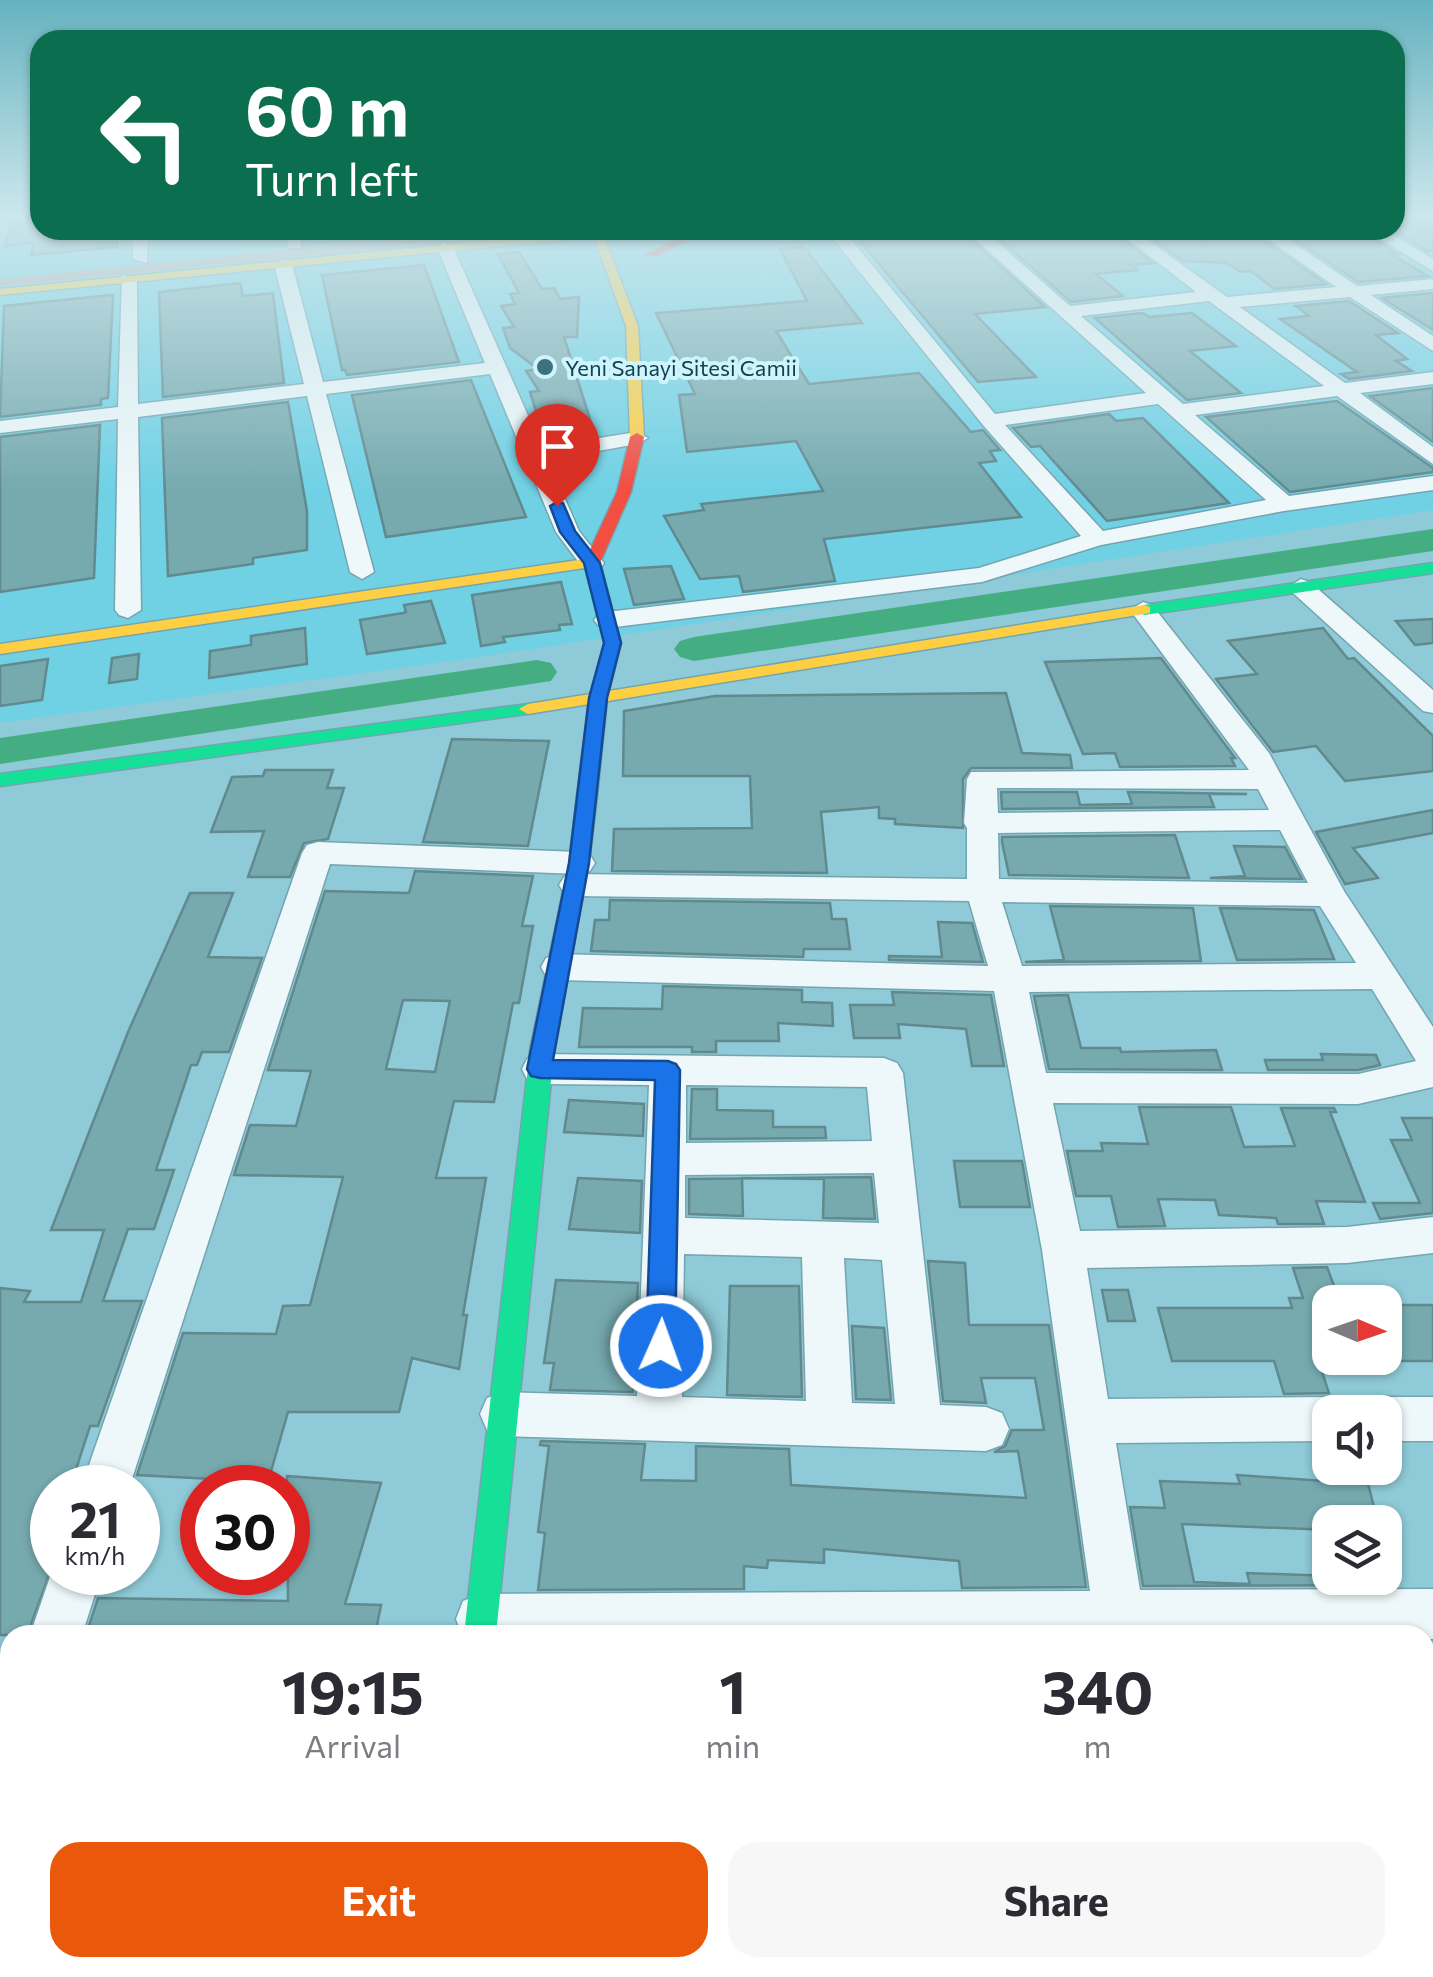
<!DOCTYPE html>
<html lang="en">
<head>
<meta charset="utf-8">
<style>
	body { margin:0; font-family:Commissioner,sans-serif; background:#f7f7f7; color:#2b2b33; height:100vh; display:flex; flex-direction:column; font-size:38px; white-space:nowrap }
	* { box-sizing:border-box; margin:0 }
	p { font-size:32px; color:#7c7c81 }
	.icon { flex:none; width:55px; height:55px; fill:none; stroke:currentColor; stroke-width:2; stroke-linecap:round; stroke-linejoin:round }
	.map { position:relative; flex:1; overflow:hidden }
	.side { position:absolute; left:0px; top:1625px; width:1435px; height:352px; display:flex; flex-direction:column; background:#fff; border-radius:30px 30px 0 0; box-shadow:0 2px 8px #0004 }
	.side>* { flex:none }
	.guide { position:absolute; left:30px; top:30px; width:1375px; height:210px; border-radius:30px; box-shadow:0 2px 8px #0004; background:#0b6e4f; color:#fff; overflow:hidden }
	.needle { width:65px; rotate:92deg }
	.fabs { position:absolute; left:1312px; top:1285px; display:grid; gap:20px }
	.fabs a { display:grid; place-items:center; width:90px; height:90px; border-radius:20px; background:#fff; box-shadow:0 2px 8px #0004; font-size:50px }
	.speed { position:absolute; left:30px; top:1465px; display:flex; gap:20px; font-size:50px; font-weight:700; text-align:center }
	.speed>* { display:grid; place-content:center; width:130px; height:130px; border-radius:50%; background:#fff; box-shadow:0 2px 8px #0004; line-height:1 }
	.speed small { font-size:25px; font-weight:400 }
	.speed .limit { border:15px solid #d22; background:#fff; color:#111 }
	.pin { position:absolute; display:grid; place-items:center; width:85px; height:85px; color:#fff; margin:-102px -42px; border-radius:50% 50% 50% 0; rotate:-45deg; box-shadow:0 0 10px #0007 }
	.pin .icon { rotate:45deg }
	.me { position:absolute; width:110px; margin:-55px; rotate:2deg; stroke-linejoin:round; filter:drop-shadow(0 0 8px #0008) }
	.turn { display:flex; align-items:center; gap:35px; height:210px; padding:0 50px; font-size:45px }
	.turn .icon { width:130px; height:130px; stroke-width:2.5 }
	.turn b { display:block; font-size:70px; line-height:85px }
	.eta { display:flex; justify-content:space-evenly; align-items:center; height:170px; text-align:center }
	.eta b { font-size:60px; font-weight:700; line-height:70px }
	.cta { display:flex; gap:20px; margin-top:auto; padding:20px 50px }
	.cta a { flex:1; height:115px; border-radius:30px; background:#ea580c; color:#fff; font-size:40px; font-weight:700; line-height:115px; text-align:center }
	.cta a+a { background:#f7f7f7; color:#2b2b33 }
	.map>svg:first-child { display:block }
	.built { fill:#70d1e5 }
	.green { fill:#baa6a2 }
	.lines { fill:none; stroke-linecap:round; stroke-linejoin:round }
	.river { fill:#44ae82; fill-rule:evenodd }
	.building { fill:#76aaaf; stroke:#61898e; stroke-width:2.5; fill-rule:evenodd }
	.street-casing { stroke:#73a5b0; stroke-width:3 }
	.fast-casing { stroke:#73a5b0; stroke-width:3 }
	.slow-casing { stroke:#73a5b0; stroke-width:3 }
	.jam-casing { stroke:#73a5b0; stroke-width:3 }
	.street { fill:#eef7f9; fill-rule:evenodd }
	.fast { fill:#16e098; fill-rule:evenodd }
	.slow { fill:#ffcf43; fill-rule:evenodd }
	.jam { fill:#f24e42; fill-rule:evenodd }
	.route { fill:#1a73e8; stroke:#114b97; stroke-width:2.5 }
	.poi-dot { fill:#3d727d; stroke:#cef5fe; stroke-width:4 }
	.labels { text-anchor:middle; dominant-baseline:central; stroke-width:8; stroke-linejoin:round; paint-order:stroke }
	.far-poi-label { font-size:22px; fill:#12434c; stroke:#cef5fe; text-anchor:start }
</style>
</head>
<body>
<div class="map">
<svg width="1433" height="1977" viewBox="0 0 1433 1977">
	<rect width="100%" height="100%" fill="#8ecad7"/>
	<!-- built -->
	<polygon class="built" points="0,214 40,214 40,230 1395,230 1395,214 1433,214 1433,510 473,658 0,723"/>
	<!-- green -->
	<polygon class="green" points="488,230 577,230 0,286 0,279"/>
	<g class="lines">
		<!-- river -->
		<g class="river">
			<polygon points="1433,529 1433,551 694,661 680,657 674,649 680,641 694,637"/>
			<polygon points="537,660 551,663 557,672 551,681 0,764 0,738"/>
		</g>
	</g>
	<!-- building -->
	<g class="building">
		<polygon points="15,214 40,214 40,230 116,230 117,247 31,255 34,243 5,246"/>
		<polygon points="1395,214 1433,214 1433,250 1427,251 1392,230"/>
		<polygon points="877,230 961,230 1045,307 975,314 1036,377 978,382 853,233"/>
		<polygon points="989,230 1112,230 1153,263 1131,265 1137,270 1096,274 1123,296 1071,302"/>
		<polygon points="1140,230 1182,230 1196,240 1259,237 1326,284 1274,289 1251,271 1240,272 1227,263 1183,261"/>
		<polygon points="1312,230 1361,230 1397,254 1391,254 1428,276 1358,282 1288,235 1317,233"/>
		<polygon points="804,247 862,323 776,331 809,384 919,373 971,432 983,430 1000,450 990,451 996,461 979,463 1021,517 824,539 835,581 743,592 739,576 700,579 664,516 704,510 701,504 823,491 796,441 687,452 679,395 695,394 656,313 807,301 780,249"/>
		<polygon points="519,252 542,289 554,288 560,299 579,297 577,337 564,337 595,435 546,443 530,392 539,391 526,371 538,369 510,348 503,328 514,327 501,306 515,304 510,294 519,293 498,254"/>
		<polygon points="424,265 459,362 347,375 345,370 342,370 322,275"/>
		<polygon points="240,283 243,296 273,293 284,383 163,397 159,292"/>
		<polygon points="1433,293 1433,330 1382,298"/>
		<polygon points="113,295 108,398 101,399 101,405 0,417 4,306"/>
		<polygon points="1349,301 1398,333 1376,335 1407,359 1396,361 1412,371 1349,379 1341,374 1357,372 1280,319 1309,316 1296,306"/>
		<polygon points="1143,313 1149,317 1192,313 1236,346 1190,351 1241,393 1187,400 1095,318"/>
		<polygon points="471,380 526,517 386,537 352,395"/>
		<polygon points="1433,388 1433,442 1370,396"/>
		<polygon points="1337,401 1433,468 1433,472 1290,492 1206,417"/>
		<polygon points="288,402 307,511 307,550 253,558 253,564 168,576 162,418"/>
		<polygon points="1109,414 1116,421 1143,418 1229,503 1107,521 1040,446 1031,447 1013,428"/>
		<polygon points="100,425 94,578 0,592 0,437"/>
		<polygon points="671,566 684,599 634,605 624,569"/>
		<polygon points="561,582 572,624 559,625 560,630 503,637 505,642 481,646 472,595"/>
		<polygon points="431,601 445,643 367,654 360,620 403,613 406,612 404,605"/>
		<polygon points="1433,619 1433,643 1415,645 1396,621"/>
		<polygon points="305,628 307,664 209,678 210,651 251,645 251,636"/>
		<polygon points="1323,628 1348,659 1354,658 1433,736 1433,771 1345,781 1316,746 1273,752 1216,679 1257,674 1228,641"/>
		<polygon points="139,654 137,679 109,683 112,658"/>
		<polygon points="1161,658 1235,758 1231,758 1235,766 1120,767 1115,753 1083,754 1045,662"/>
		<polygon points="48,659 42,700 0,706 0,666"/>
		<polygon points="1006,693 1022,753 1070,755 1072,768 971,768 963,779 963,828 895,824 895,819 879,818 879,807 821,812 827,873 612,871 614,829 752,828 750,776 623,776 624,711 715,696"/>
		<polygon points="452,739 549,741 528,846 423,842"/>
		<polygon points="265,770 333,770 327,788 344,788 328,839 304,843 290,877 248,877 264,831 211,832 232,777 263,776"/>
		<polygon points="1001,792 1077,792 1080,805 1132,804 1128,792 1247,794 1209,794 1214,807 1002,809"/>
		<polygon points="1433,810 1433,833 1353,848 1378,878 1345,884 1316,832"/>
		<polygon points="1175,835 1189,878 1009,875 1002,842 1002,837"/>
		<polygon points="1234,846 1285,847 1302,879 1210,878 1245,876"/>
		<path d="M415,871L533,876L522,926H533L519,1003H513L494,1102L454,1101L436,1178H486L463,1315H467L459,1369L412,1358L399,1412H288L268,1482L137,1475L183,1333L276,1334L283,1306L310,1305L343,1177L234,1175L250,1125L296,1126L311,1071L268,1070L325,891L409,893ZM403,1000L450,1001L435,1072L386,1069Z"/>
		<polygon points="190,893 233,893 208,957 262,958 229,1052 202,1052 197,1065 191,1065 156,1170 174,1170 154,1229 128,1229 103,1301 142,1301 98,1426 90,1426 70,1488 52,1488 52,1567 27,1635 0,1635 0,1288 30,1291 24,1302 81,1302 104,1230 51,1230 128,1032"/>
		<polygon points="610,900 830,903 832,919 846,919 850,949 804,949 803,957 591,951 595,920 609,920"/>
		<polygon points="1050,906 1193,908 1201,961 1025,962 1064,960"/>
		<polygon points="1220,908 1314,910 1334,959 1237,960"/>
		<polygon points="938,922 972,923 983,962 889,960 889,956 942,957"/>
		<polygon points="663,986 802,990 802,1002 832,1003 833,1026 778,1023 779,1041 716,1041 716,1052 692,1052 692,1047 579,1047 583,1008 662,1009"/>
		<polygon points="892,992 991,995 1004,1066 972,1066 966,1029 898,1024 900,1038 854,1038 850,1005 894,1005"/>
		<polygon points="1068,995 1081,1048 1120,1048 1121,1052 1216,1050 1222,1070 1049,1069 1034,996"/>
		<polygon points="1321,1054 1376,1055 1380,1065 1358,1070 1268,1070 1265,1060 1323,1060"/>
		<polygon points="692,1089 717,1089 717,1110 773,1111 773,1127 825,1127 826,1138 690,1139"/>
		<polygon points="569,1100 644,1104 643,1136 564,1132"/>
		<polygon points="1139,1107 1231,1107 1244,1147 1295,1146 1281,1108 1334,1108 1336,1112 1330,1112 1365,1202 1316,1201 1324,1224 1278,1224 1276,1218 1219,1215 1215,1200 1158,1199 1165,1226 1118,1227 1111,1196 1076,1196 1067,1151 1103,1151 1101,1143 1148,1144"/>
		<polygon points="1402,1118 1433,1118 1433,1213 1380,1219 1373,1203 1420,1203 1391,1140 1412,1140"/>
		<polygon points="954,1161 1022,1161 1030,1207 960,1207"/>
		<polygon points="871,1177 875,1219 823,1218 824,1179 742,1178 743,1216 689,1214 689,1179"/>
		<polygon points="578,1178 642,1181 640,1233 569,1229"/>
		<polygon points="928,1261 965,1263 969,1325 1049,1325 1086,1587 962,1588 959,1561 824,1549 824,1563 768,1560 767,1568 744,1566 744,1589 538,1590 545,1533 538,1532 549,1446 540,1445 541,1441 645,1444 641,1480 696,1481 696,1446 789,1449 791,1485 1026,1498 1018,1451 994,1452 1005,1446 1012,1430 1044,1430 1035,1378 981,1378 986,1403 943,1401"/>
		<polygon points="1327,1267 1340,1302 1330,1302 1329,1345 1313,1345 1329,1393 1284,1394 1274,1361 1172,1361 1158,1308 1292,1308 1289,1298 1303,1298 1293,1268"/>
		<polygon points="556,1280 638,1283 633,1392 550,1390 554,1363 544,1363"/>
		<polygon points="730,1286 799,1286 802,1397 727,1395"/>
		<polygon points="1102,1290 1128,1290 1135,1321 1108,1321"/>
		<rect x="1385" y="1305" width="48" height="56"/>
		<polygon points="852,1326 884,1328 891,1400 856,1399"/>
		<polygon points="1237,1475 1368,1484 1378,1522 1330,1522 1330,1530 1182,1524 1194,1582 1250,1584 1247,1573 1388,1578 1390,1585 1143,1586 1130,1507 1165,1508 1160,1481 1240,1484"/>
		<polygon points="287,1476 381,1483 345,1604 381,1605 375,1635 86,1635 98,1598 288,1601"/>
	</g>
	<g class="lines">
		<defs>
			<g id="street">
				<polygon points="132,230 148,230 147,263 133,259"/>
				<polygon points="284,230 300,230 301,248 289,248"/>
				<path d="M826,230H843L995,414L1146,393L965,230H983L1070,306L1196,292L1116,230H1134L1227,297L1336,287L1255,230H1274L1357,286L1433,279V289L1371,295L1433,336V351L1350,297L1240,307L1345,383L1433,372V384L1360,393L1433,447V464L1337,396L1195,415L1289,496L1433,476V490L1284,511L1101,545L982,582L607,628L598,625L594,620L598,615L607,612L979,568L1081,536L983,425ZM1209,301L1217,307L1324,386L1183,404L1081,316ZM1158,404L1266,500L1103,531L1005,425Z"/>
				<polygon points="1365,230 1385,230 1433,259 1433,271"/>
				<polygon points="445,242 453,247 542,447 637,432 648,438 637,444 548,460 579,531 604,563 601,568 583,568 556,532 490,374 326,394 374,572 362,579 350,572 307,396 138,417 141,610 128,618 119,615 115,610 118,419 0,433 0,421 118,407 122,275 137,279 138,404 304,384 274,264 283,259 292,264 323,382 485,363 437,247"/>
				<polygon points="1301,579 1310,582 1433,690 1433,713 1423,711 1292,592 1288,587"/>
				<path d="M1143,602L1152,605L1269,753L1344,891L1433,1027V1087L1358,1104L1053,1103L1080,1231L1347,1227L1433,1217V1253L1347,1263L1087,1268L1108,1399L1330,1397L1346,1403L1350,1412H1330V1441L1116,1443L1140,1590L1433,1589V1639H1425V1635H462L456,1619L463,1601L481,1594L1090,1591L1042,1250L994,991L558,980L546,976L541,967L546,958L558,954L988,966L969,901L575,896L564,893L559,885L564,877L575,874L967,879V828L964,823L967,779L971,772L1249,770L1130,610ZM997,788L1258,789L1269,810L998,813ZM1280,830L1308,883L999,879L998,833ZM1002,902L1320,906L1356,963L1022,966ZM1372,989L1416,1061L1358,1074L1046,1073L1029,992Z"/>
				<polygon points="318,842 579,852 590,855 595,863 590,871 579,874 330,864 129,1488 81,1488 302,853 307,845"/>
				<path d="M540,1054L884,1058L897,1063L903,1073L940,1405L986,1407L1002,1413L1009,1429L1002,1445L986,1451L503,1436L487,1430L480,1414L487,1398L503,1392L637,1396L649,1085L540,1084L527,1079L522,1069L527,1059ZM686,1085L867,1087L872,1141L686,1143ZM874,1173L879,1223L685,1218V1175ZM684,1254L802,1257L806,1401L682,1397ZM844,1258L882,1260L895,1404L852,1403Z"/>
				<polygon points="1385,1397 1433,1397 1433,1441 1385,1441 1385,1412 1365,1412 1369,1403"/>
				<polygon points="52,1571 102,1572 82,1635 30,1635"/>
				<polygon points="0,1702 10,1702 10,1845 0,1849 0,1760 10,1756 0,1756"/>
				<polygon points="881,1968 940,1968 942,1977 882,1977"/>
				<polygon points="1089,1968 1148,1968 1150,1977 1090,1977"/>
			</g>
			<g id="fast">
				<polygon points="1433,563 1433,573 1144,615 1136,610 1144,605"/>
				<polygon points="528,704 534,705 534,713 0,786 0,774"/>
				<polygon points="587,790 597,796 589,863 554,1050 496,1635 464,1635 530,1050 569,863 577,796"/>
				<polygon points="433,1968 471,1968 470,1977 432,1977"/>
			</g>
			<g id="slow">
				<polygon points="636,230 604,236 638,326 644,437 637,441 630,437 626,326 594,237 0,295 0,289 592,230"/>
				<polygon points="592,558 598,560 598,566 0,654 0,644"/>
				<polygon points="1144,605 1150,607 1150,613 528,714 519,709 528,704"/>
			</g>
			<g id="jam">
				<polygon points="695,230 708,230 656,256 647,254"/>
				<polygon points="637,433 644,437 631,492 600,563 621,643 607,699 597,796 587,802 577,796 589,699 605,643 584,563 617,492 630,437"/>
			</g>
		</defs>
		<!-- street casing -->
		<use href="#street" class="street-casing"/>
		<!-- fast casing -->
		<use href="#fast" class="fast-casing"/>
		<!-- slow casing -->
		<use href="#slow" class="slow-casing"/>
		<!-- jam casing -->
		<use href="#jam" class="jam-casing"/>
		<!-- street -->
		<use href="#street" class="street"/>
		<!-- fast -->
		<use href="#fast" class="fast"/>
		<!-- slow -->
		<use href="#slow" class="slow"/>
		<!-- jam -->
		<use href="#jam" class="jam"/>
	</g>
	<!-- sky -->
	<linearGradient id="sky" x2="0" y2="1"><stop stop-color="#66b2bf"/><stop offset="0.44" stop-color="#cce7ed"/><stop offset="1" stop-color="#cce7ed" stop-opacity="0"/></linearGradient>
	<rect width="1433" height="490" fill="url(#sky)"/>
	<!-- route -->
	<polygon class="route" points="557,502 563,503 575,531 600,563 621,643 607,698 589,863 553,1060 668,1061 676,1064 680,1070 675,1346 671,1355 661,1359 651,1355 646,1346 655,1080 540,1078 531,1076 527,1069 569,863 589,698 604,643 584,563 560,532 550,506"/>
	<!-- markers -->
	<circle class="poi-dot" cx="545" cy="367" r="10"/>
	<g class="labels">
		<!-- far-poi labels -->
		<g class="far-poi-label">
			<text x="565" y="367">Yeni Sanayi Sitesi Camii</text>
		</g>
	</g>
</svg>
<div class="fabs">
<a><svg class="needle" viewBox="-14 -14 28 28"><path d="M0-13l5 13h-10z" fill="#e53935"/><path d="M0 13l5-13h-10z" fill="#7c7c81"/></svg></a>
<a><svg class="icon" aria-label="sound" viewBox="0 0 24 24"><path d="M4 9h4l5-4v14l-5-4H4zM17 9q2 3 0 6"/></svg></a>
<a><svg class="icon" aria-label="layers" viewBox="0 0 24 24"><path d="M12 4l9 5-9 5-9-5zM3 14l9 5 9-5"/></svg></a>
</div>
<div class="speed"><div>21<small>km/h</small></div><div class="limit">30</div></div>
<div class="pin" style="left:557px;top:506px;background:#d93025"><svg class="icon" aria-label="arrive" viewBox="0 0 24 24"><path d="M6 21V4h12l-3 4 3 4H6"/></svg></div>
<svg class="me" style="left:661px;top:1346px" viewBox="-20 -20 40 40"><circle r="17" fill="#1a73e8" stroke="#fff" stroke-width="3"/><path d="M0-11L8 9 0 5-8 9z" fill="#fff"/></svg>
<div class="guide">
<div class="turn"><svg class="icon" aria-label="left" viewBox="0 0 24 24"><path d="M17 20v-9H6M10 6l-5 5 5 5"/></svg><div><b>60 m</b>Turn left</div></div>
</div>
<section class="side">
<div class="eta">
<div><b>19:15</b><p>Arrival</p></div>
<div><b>1</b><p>min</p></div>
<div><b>340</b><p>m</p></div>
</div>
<div class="cta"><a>Exit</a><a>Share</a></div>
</section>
</div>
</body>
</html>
